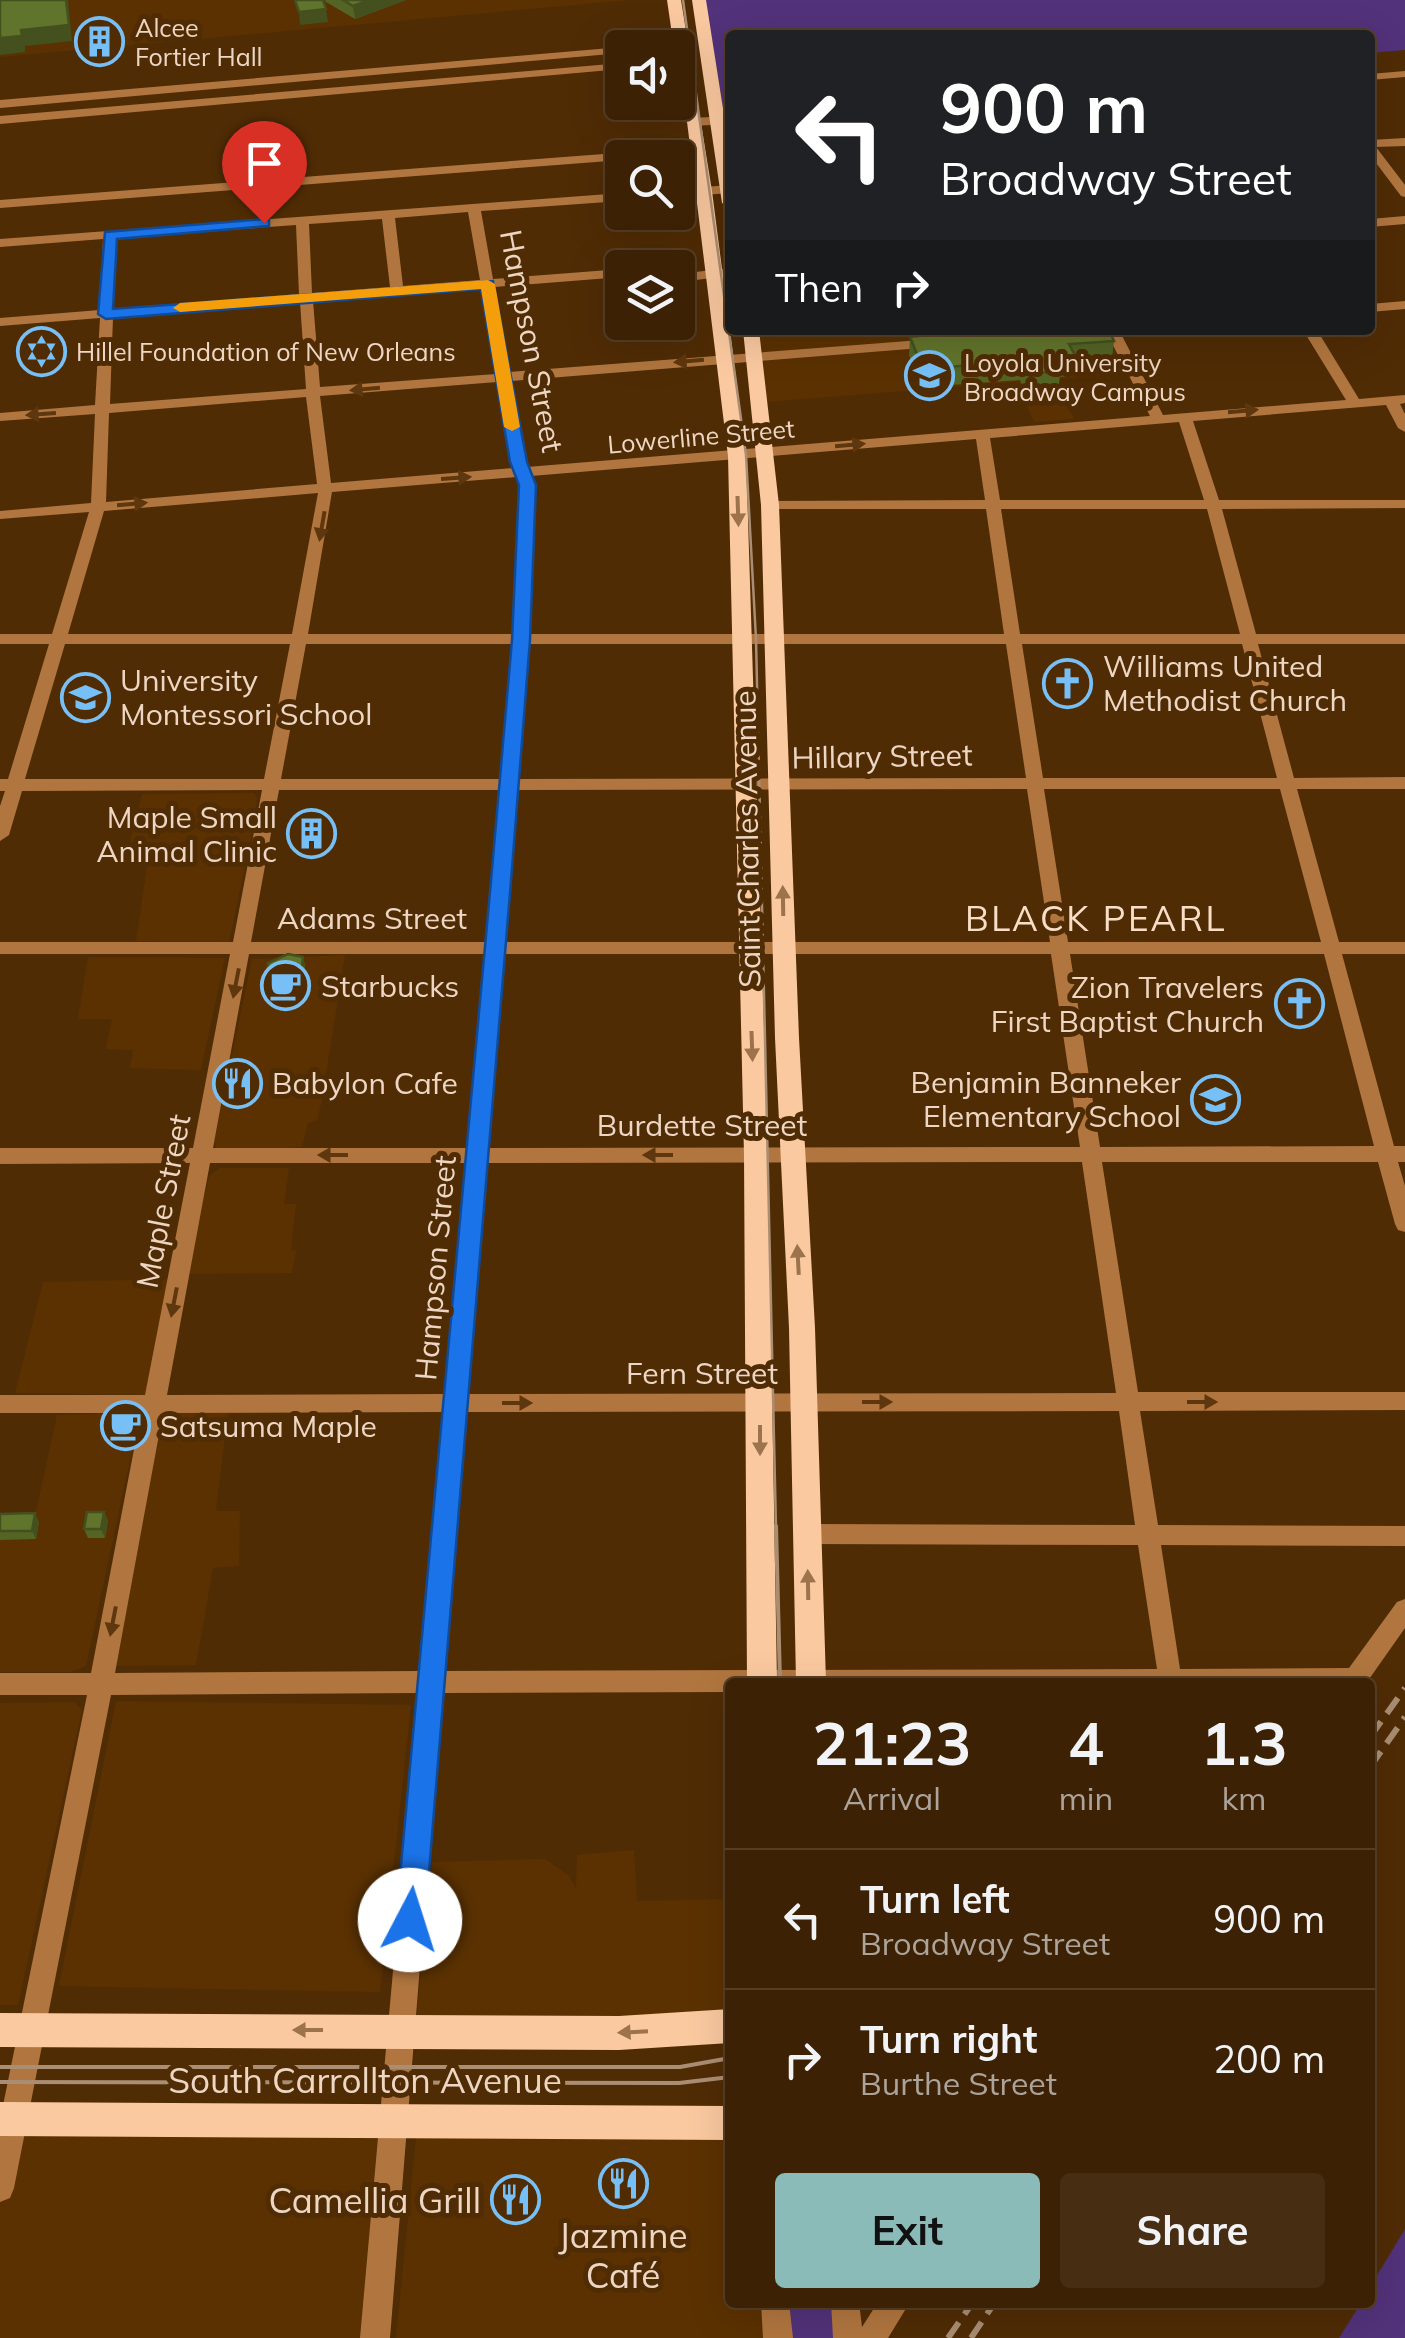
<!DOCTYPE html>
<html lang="en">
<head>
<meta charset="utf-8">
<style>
	body { margin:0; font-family:Mulish,sans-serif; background:#472e13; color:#f1f3f6; height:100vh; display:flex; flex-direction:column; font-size:38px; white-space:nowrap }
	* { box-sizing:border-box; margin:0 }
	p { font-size:32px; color:#aca39a }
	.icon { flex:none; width:55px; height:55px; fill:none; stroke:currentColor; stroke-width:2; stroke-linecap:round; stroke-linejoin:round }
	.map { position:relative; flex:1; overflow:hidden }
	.sheet { position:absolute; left:725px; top:1678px; width:650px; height:630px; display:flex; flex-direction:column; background:#3c2104; border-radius:10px; box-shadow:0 10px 40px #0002,0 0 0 2px #553e26 }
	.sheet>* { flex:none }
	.guide { position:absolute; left:725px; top:30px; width:650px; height:305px; border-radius:10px; box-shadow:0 10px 40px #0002,0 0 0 2px #553e26; background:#202124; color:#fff; overflow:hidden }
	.fabs { position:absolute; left:605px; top:30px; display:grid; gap:20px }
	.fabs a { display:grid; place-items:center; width:90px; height:90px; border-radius:10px; background:#3c2104; box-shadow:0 10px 40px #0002,0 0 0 2px #553e26; font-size:50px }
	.pin { position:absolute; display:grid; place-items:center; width:85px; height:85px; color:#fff; margin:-102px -42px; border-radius:50% 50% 50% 0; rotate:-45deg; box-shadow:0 0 10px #0007 }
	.pin .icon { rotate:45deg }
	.me { position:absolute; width:110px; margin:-55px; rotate:5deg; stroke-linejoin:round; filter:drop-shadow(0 0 8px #0008) }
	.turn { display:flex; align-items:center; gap:35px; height:210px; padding:0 50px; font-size:45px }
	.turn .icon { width:130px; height:130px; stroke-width:2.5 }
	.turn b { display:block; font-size:70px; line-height:85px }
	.then { display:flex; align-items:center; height:95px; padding:0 50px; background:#0003; gap:20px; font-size:38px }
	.eta { display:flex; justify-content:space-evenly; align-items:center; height:170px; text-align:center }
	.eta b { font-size:60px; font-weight:700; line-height:70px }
	.button { display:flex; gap:20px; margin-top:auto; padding:20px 50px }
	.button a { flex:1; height:115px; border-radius:10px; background:#8bbbb9; color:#111; font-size:40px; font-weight:700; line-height:115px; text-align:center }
	.button a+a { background:#472e13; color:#f1f3f6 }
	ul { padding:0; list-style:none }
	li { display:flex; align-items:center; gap:30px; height:140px; padding:0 50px; border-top:2px solid #553e26 }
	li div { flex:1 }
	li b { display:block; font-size:38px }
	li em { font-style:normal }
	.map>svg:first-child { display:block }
	.built { fill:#5b3101 }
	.green { fill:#52327a }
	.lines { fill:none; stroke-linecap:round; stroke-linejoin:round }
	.minor { fill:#b1763f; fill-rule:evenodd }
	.major { fill:#fac9a0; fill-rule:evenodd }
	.tram-far1 { stroke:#aa8e73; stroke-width:2.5 }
	.tram { stroke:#aa8e73; stroke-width:4 }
	.rail { stroke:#aa8e73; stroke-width:6; stroke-dasharray:19 10; stroke-linecap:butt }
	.wall { fill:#536425 }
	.shaded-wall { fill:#44511e }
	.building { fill:#61742b; stroke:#44511e; stroke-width:2.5 }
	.oneway { fill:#5f370e }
	.oneway2 { fill:#9c734b }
	.route { fill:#1a73e8; stroke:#114b97; stroke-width:2.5 }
	.slow { fill:#f59e0b }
	.labels { text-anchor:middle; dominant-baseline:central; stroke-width:10; stroke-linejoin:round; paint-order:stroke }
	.far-poi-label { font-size:25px; fill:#edd7c4; stroke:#502c05; text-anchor:start }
	.far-street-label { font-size:25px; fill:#edd7c4; stroke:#502c05 }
	.street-label { font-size:30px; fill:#edd7c4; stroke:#502c05 }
	.poi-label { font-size:30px; fill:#edd7c4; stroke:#502c05; text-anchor:start }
	.quarter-label { font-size:35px; letter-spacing:2.5px; fill:#f9dec7; stroke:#502c05 }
	.near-street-label { font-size:35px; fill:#edd7c4; stroke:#502c05 }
	.near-poi-label { font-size:35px; fill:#edd7c4; stroke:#502c05; text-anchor:end }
</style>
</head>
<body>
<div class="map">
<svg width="1405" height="2338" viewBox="0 0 1405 2338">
	<rect width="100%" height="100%" fill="#502c05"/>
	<!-- built -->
	<g class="built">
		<polygon points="0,0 628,0 0,57"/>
		<polygon points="759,330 1112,330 1135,373 1057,379 1074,419 1034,422 1016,382 766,402"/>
		<polygon points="254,793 257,798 253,829 229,942 136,941 147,867 124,866 142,794"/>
		<polygon points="345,955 321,1104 317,1120 308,1123 302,1147 224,1152 217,1148 214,1142 252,959"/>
		<polygon points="88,957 225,958 201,1070 130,1068 133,1050 106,1049 112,1019 78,1019"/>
		<polygon points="220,1168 289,1168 284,1204 296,1204 291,1250 296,1251 292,1273 186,1274 209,1176"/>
		<polygon points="174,1279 148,1395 15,1393 43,1282"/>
		<polygon points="167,1411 228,1411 216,1511 240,1511 239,1566 213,1568 196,1665 115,1666 157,1421"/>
		<polygon points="133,1413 138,1422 86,1666 71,1672 0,1672 0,1515 35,1516 57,1415"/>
		<polygon points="116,1701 411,1705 380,1992 59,1986"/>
		<polygon points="74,1702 82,1710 18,2005 0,2005 0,1703"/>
		<polygon points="634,1850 637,1901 730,1899 730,2016 416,2021 432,1862 545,1859 568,1875 576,1888 577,1855"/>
		<polygon points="15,2119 392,2119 374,2338 0,2338 0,2185"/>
		<polygon points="417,2129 730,2133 730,2302 765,2303 766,2338 396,2338"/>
	</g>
	<!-- green -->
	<g class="green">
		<polygon points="705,0 1405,0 1405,50 1370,53 1370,35 730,35 730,119 725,119"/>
		<polygon points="1405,2229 1405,2338 1339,2338 1361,2303 1370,2302 1370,2287"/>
		<polygon points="785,2303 840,2303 843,2338 787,2338"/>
	</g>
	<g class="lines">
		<!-- minor -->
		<g class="minor">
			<polygon points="622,47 626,48 622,48 622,53 0,108 0,100"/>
			<polygon points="622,63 622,69 0,124 0,116"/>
			<polygon points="1405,71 1405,77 1370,80 1370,74"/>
			<polygon points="730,116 730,124 692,126 686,122 692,118"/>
			<polygon points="1405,138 1405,146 1376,147 1405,185 1405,197 1401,196 1370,155 1370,140"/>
			<polygon points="696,147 702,151 700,154 0,208 0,200"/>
			<polygon points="730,185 730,193 678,197 678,189"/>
			<path d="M622,193V201L481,211L493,279L622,269V277L494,287L509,372L934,339L941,343L934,347L511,381L527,467L1150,416L1105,330H1119L1163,415L1346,400L1303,330H1317L1359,399L1405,395V403L1400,404L1405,414V432L1398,428L1386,405L1193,421L1219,500H1405V508L1222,509L1256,634H1405V644H1258L1294,778L1405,777V789H1297L1339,942H1405V954H1342L1394,1146H1405V1162H1398L1405,1186V1232L1398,1230L1395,1224L1378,1162H1102L1138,1392H1405V1410L1140,1411L1158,1525L1405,1526V1546L1161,1545L1180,1669L1349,1668L1397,1602L1405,1599V1628L1367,1682H730V1692L442,1693L390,2338H360L418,1693L111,1695L14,2188L10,2198L0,2202V2120L87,1695H0V1673H91L141,1413H0V1395H145L190,1163L0,1164V1148H193L230,954H0V942H233L262,790L22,791L9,835L0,841V806L5,791H0V779H8L49,644H0V634H52L89,512L0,519V511L91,503L95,414L0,421V413L95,405L100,318L0,326V318L100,310L103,239L0,247V239ZM468,212L480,280L403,286L395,218ZM382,219L390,287L312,293L309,224ZM296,225L299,294L113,309L116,238ZM481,288L496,374L320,387L313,301ZM300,302L306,389L110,404L113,317ZM497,382L513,468L331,483L320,396ZM306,397L317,484L106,502L109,413ZM1179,422L1204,500H1000L990,438ZM976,439L985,500L770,501L763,505L770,509H986L1004,634H529L535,485L531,476ZM517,477L521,485L513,634H308L332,492ZM318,493L292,634H68L104,511ZM1001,509H1207L1240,634H1020ZM65,644H290L264,779H25ZM306,644H513L500,779H281ZM529,644H1006L1026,778L517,779ZM1022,644H1242L1277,778H1043ZM1027,789L1050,942H504L517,790ZM1044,789H1280L1321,942H1068ZM279,790H499L486,942H251ZM249,954H485L467,1148H213ZM503,954H1051L1080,1147L487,1148ZM1070,954H1324L1374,1146L1100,1147ZM1082,1162L1116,1393L467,1394L486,1163ZM210,1163H466L445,1394L167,1395ZM1119,1411L1135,1525L807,1524L799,1527L796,1534L799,1541L807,1544L1138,1545L1157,1669L444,1671L466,1412ZM444,1412L420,1671L115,1673L163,1413Z"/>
			<polygon points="1405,216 1405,224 1370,227 1370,219"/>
			<polygon points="730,268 730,276 678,282 678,274"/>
			<polygon points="1405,301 1405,309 1370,312 1370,304"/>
			<polygon points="761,2302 789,2302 793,2338 763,2338"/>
			<polygon points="831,2302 859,2302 862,2327 878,2302 910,2302 888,2338 833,2338"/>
		</g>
		<!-- major -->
		<g class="major">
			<polygon points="667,0 681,0 712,191 746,456 768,1155 777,1682 747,1682 744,1155 728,456 678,48 674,48"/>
			<polygon points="692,0 706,0 730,153 730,208 722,203"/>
			<polygon points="743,330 759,330 779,505 799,1038 815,1328 826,1682 796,1682 789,1328 775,1038 761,505"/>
			<polygon points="730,2009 730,2043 619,2050 0,2047 0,2013 619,2016"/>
			<polygon points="0,2102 730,2106 730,2140 0,2136"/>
		</g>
		<!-- tram-far1 -->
		<polyline class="tram-far1" points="683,0 746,455 756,639 776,1528"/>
		<!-- tram -->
		<g class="tram">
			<polyline points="776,1526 780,1682"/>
			<polyline points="0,2067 680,2067 730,2058"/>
			<polyline points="0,2082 679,2083 730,2077"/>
		</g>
		<!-- rail -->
		<g class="rail">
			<polyline points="1370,1737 1405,1688"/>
			<polyline points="1370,1767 1405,1717"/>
			<polyline points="948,2338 973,2302"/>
			<polyline points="971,2338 995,2302"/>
		</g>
	</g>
	<!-- wall -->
	<g class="wall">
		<polygon points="325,0 406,0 355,19 326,2"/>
		<polygon points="910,337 1114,341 1112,359 1075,362 1073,376 1060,377 1058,390 1025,392 1020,380 921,387 909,355"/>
		<polygon points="303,957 305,966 302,993 271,994 269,984"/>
		<polygon points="104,1512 108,1521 105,1538 88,1538 84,1529"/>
		<polygon points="0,1514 39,1522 36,1539 0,1540"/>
	</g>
	<!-- shaded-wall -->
	<g class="shaded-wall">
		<polygon points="66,0 68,0 72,41 25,46 25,52 0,55 0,38 21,30"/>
		<polygon points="369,0 406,0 355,19 353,6"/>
		<polygon points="326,9 328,22 300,25 299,12"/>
		<polygon points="303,957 305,966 302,993 300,984"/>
		<polygon points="104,1512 108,1521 105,1538 101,1529"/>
		<polygon points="35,1513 39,1522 36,1539 32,1531"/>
	</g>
	<!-- building -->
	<g class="building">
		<polygon points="0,0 66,0 69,25 21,30 22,36 0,38"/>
		<polygon points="295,0 323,0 326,9 299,12"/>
		<polygon points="343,0 369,0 353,6"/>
		<polygon points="977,330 1109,330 1114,341 1069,344 1076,357 1055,359 1061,371 1028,374 1022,361 923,369 910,337"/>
		<polygon points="288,954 303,957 300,984 269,984 268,963"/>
		<polygon points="87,1512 104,1512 101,1529 84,1529"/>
		<polygon points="35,1513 32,1531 0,1531 0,1514"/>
	</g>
	<!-- one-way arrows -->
	<defs><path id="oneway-solid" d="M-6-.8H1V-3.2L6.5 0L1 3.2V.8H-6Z" transform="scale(2.5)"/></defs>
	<g class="oneway">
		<use href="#oneway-solid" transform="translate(689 361) rotate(175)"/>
		<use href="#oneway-solid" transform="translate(365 389) rotate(175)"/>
		<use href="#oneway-solid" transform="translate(1243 411) rotate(-5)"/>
		<use href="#oneway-solid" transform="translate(41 414) rotate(176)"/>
		<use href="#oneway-solid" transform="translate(850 445) rotate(-5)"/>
		<use href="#oneway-solid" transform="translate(456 478) rotate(-4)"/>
		<use href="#oneway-solid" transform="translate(132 504) rotate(-5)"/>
		<use href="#oneway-solid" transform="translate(322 526) rotate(100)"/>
		<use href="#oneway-solid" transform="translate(236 983) rotate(101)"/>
		<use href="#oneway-solid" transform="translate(333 1155) rotate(180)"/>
		<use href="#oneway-solid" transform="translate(658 1155) rotate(180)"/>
		<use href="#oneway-solid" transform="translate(174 1302) rotate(101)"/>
		<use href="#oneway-solid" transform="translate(877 1402)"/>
		<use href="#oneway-solid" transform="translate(1202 1402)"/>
		<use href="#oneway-solid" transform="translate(517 1403)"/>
		<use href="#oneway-solid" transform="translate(113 1621) rotate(101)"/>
	</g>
	<g class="oneway2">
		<use href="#oneway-solid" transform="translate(738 511) rotate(88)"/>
		<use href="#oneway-solid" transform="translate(783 901) rotate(-91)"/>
		<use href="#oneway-solid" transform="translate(752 1046) rotate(88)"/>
		<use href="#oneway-solid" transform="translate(798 1260) rotate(-93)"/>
		<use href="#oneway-solid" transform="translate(760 1440) rotate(90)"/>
		<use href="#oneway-solid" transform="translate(808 1585) rotate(-91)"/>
		<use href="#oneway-solid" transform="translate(308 2030) rotate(180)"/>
		<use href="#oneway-solid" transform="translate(633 2032) rotate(177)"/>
	</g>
	<!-- route -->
	<polygon class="route" points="264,219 269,220 269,226 117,239 113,309 493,281 527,462 536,485 530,640 511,881 425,1920 421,1930 410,1935 400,1930 396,1920 491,881 512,640 519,485 510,462 481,289 106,319 98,314 105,232"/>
	<!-- slow -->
	<polygon class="slow" points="488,280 495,284 520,427 512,431 504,427 481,289 180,312 173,308 180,303"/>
	<!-- icons -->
	<defs>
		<symbol id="building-ring" viewBox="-11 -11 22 22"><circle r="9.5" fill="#502c05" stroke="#76c0f7" stroke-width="1.5"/><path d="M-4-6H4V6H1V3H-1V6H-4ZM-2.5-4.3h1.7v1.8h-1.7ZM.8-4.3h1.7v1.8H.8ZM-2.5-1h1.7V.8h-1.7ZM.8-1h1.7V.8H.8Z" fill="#76c0f7"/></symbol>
		<symbol id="synagogue-ring" viewBox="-11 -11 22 22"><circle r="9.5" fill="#502c05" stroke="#76c0f7" stroke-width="1.5"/><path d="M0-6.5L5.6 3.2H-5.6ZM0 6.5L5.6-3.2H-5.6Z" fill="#76c0f7"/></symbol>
		<symbol id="university-ring" viewBox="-11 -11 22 22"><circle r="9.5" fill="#502c05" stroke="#76c0f7" stroke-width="1.5"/><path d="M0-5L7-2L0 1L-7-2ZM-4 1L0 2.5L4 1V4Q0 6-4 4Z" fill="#76c0f7"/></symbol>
		<symbol id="church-ring" viewBox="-11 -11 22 22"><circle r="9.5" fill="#502c05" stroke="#76c0f7" stroke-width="1.5"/><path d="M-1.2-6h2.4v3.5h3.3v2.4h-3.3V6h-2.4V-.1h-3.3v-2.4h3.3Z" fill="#76c0f7"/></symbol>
		<symbol id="school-ring" viewBox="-11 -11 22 22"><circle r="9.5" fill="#502c05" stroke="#76c0f7" stroke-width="1.5"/><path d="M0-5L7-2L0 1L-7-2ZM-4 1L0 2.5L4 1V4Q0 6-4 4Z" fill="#76c0f7"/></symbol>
		<symbol id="cafe-ring" viewBox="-11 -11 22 22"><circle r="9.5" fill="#502c05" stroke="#76c0f7" stroke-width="1.5"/><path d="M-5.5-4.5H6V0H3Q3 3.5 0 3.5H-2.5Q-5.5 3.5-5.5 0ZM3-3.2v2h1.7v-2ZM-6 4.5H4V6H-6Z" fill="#76c0f7"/></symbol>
		<symbol id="restaurant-ring" viewBox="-11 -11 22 22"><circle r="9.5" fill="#502c05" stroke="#76c0f7" stroke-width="1.5"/><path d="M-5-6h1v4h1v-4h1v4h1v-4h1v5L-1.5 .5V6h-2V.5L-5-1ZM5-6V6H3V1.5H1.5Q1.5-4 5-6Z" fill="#76c0f7"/></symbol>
	</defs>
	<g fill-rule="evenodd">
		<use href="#building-ring" x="72" y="14" width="55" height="55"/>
		<use href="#synagogue-ring" x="14" y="324" width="55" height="55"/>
		<use href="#university-ring" x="902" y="348" width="55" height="55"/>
		<use href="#church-ring" x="1040" y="656" width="55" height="55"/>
		<use href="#school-ring" x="58" y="670" width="55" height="55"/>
		<use href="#building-ring" x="284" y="806" width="55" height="55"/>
		<use href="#cafe-ring" x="258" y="958" width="55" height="55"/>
		<use href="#church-ring" x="1272" y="976" width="55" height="55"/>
		<use href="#restaurant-ring" x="210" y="1056" width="55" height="55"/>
		<use href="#school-ring" x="1188" y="1072" width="55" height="55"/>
		<use href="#cafe-ring" x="98" y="1398" width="55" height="55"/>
		<use href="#restaurant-ring" x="596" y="2156" width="55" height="55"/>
		<use href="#restaurant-ring" x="488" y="2172" width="55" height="55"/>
	</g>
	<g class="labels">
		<!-- far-poi labels -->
		<g class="far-poi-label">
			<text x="135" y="27">Alcee<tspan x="135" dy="29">Fortier Hall</tspan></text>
			<text x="76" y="351">Hillel Foundation of New Orleans</text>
			<text x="964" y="362">Loyola University<tspan x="964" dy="29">Broadway Campus</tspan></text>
		</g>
		<!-- far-street labels -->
		<g class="far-street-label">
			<text transform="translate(701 436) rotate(-5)">Lowerline Street</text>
		</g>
		<!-- street labels -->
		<g class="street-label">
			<text transform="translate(532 341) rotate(79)">Hampson Street</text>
			<text transform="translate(882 756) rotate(-1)">Hillary Street</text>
			<text transform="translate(747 839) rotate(-91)">Saint Charles Avenue</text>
			<text x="372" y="918">Adams Street</text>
			<text x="702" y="1125">Burdette Street</text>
			<text transform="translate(163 1201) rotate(-79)">Maple Street</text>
			<text transform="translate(435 1268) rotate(-85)">Hampson Street</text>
			<text x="702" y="1373">Fern Street</text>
		</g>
		<!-- poi labels -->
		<g class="poi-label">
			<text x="1103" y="666">Williams United<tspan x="1103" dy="34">Methodist Church</tspan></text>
			<text x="120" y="680">University<tspan x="120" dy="34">Montessori School</tspan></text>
			<text x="277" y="817" text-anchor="end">Maple Small<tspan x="277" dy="34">Animal Clinic</tspan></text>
			<text x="321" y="986">Starbucks</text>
			<text x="1264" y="987" text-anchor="end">Zion Travelers<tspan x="1264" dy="34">First Baptist Church</tspan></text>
			<text x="1181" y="1082" text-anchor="end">Benjamin Banneker<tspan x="1181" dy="34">Elementary School</tspan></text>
			<text x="272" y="1083">Babylon Cafe</text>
			<text x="160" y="1426">Satsuma Maple</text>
		</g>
		<!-- quarter labels -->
		<g class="quarter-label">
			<text x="1096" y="918">BLACK PEARL</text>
		</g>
		<!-- near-street labels -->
		<g class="near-street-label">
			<text x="365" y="2080">South Carrollton Avenue</text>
		</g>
		<!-- near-poi labels -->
		<g class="near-poi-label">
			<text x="481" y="2200">Camellia Grill</text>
			<text x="623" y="2235" text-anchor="middle">Jazmine<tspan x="623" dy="40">Café</tspan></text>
		</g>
	</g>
</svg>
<div class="fabs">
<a><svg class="icon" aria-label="sound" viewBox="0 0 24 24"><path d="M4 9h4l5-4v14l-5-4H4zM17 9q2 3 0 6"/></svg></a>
<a><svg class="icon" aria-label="search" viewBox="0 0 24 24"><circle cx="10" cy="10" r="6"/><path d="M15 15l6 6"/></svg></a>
<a><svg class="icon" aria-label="layers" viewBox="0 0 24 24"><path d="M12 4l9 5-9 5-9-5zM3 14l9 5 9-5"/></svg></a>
</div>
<div class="pin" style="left:264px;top:223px;background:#d93025"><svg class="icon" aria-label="arrive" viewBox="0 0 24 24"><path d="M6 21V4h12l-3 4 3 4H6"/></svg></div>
<svg class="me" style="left:410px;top:1920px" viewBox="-20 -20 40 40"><circle r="19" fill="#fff"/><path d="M0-13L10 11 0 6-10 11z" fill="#1a73e8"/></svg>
<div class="guide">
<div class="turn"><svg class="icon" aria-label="left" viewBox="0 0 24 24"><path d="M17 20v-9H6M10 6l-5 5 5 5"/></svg><div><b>900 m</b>Broadway Street</div></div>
<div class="then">Then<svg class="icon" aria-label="right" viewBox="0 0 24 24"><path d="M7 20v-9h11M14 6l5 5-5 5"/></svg></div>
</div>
<section class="sheet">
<div class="eta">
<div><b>21:23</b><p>Arrival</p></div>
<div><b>4</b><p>min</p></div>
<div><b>1.3</b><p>km</p></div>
</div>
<ul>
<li><svg class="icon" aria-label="left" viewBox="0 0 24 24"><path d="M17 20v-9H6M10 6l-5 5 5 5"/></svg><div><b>Turn left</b><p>Broadway Street</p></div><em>900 m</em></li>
<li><svg class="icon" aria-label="right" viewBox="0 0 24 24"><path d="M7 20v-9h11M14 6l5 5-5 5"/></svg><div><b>Turn right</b><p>Burthe Street</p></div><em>200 m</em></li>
</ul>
<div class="button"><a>Exit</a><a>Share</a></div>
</section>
</div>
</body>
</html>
